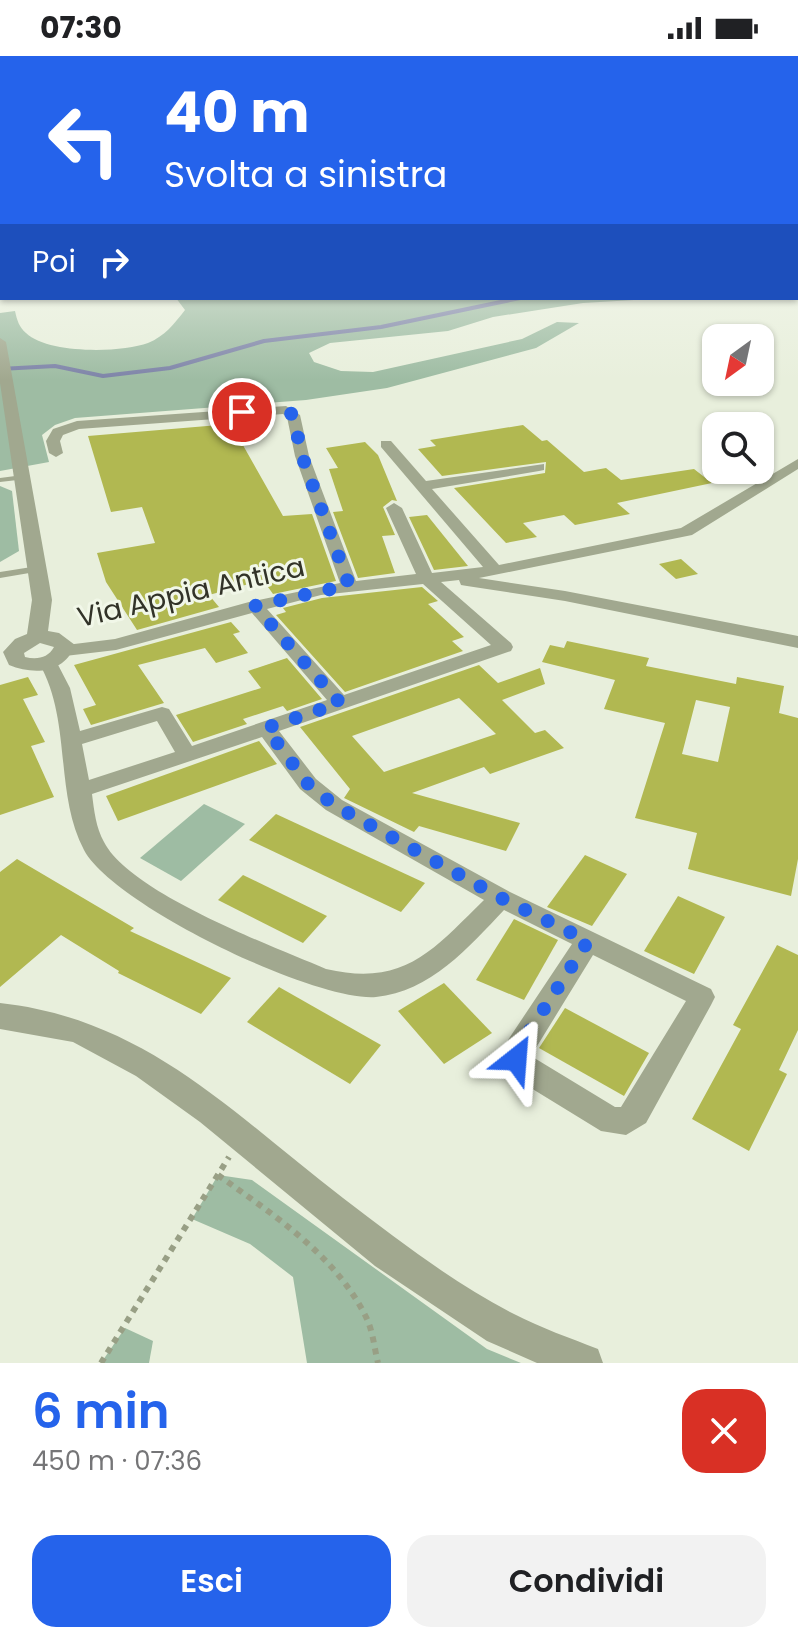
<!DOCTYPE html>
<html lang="it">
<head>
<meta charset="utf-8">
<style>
	body { margin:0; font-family:Poppins,sans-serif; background:#f2f2f2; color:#202124; height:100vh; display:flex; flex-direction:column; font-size:30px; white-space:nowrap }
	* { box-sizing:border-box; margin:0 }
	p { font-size:26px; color:#757577 }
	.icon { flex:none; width:44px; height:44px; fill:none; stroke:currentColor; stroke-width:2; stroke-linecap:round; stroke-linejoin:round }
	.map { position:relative; height:1307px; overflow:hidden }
	.drawer { display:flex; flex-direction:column; background:#fff; flex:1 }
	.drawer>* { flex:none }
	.guide { position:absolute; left:0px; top:0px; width:798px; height:244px; box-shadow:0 2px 6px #0004; background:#2563eb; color:#fff; overflow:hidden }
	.needle { width:52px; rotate:213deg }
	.buttons { position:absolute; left:702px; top:268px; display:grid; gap:16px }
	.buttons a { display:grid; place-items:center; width:72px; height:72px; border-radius:16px; background:#fff; box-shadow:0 2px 6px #0004; font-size:40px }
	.pin { position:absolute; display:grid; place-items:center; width:68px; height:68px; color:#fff; margin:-34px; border:4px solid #fff; border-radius:50%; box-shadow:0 2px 8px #0007 }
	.me { position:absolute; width:88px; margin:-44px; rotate:28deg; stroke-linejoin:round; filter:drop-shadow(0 0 6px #0008) }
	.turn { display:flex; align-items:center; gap:28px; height:168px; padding:0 32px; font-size:36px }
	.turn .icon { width:104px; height:104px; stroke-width:2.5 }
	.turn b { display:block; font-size:56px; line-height:68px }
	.then { display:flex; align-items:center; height:76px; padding:0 32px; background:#0003; gap:16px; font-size:30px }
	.round { display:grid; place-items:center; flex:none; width:84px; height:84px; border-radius:24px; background:#f2f2f2 }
	.headline { display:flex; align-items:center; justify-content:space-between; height:136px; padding:0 32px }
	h1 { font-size:48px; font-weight:600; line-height:60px; color:#2563eb }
	.cta { display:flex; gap:16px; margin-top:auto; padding:16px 32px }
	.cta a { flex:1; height:92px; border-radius:24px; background:#2563eb; color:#fff; font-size:32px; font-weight:600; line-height:92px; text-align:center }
	.cta a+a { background:#f2f2f2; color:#202124 }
	.status { display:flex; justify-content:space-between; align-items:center; height:56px; padding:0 40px; background:#fff; direction:ltr }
	.status svg { height:22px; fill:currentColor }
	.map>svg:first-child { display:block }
	.green { fill:#9ebca3 }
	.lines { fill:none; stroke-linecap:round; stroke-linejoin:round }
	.stream { stroke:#7e84a8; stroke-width:4 }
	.building { fill:#b1b851; fill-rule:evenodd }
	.path { stroke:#989f85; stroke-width:6; stroke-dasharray:6 6; stroke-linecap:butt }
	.service { fill:#a1a88f; fill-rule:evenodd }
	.minor { fill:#a1a88f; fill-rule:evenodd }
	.tertiary { fill:#a1a88f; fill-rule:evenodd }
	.route { stroke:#2563eb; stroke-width:14; stroke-dasharray:0 25.2 }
	.labels { text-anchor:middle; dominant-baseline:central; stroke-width:6; stroke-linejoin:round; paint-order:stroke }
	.street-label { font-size:28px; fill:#323328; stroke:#f1f7e8 }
</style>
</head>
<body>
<div class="status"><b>07:30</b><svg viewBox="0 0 49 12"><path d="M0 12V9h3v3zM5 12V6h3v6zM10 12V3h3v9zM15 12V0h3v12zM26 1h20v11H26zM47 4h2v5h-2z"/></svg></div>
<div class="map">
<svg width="798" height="1307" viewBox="0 0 798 1307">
	<rect width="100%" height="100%" fill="#e8efdc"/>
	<!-- green -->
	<g class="green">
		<path d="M176,242H668L583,247L493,261L448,275L330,287L309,297L314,306L341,315L373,316L522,283L557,266L579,267L536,292L387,332L306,344L75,362L55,369L42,379L49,406L0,415V257L15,255C17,264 19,271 26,277C48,298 121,297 148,287C165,280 174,268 185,254Z"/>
		<polygon points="0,430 12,435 19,495 0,506"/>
		<polygon points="204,748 245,768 181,825 140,802"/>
		<polygon points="218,1119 252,1124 487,1293 521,1307 307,1307 293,1221 250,1188 192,1163"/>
		<polygon points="125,1272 153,1285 149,1307 101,1307"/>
	</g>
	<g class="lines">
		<!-- stream -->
		<polyline class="stream" points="0,313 55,310 103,320 170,312 264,285 381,271 520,242"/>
	</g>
	<!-- building -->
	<g class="building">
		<polygon points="231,368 283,460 312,458 336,525 273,538 263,524 209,539 219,551 137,574 106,526 97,497 155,487 142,451 111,456 88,380"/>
		<polygon points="523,369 542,385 547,384 584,416 606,412 621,424 694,413 712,427 617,447 630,458 575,469 564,459 523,467 537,481 506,487 454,432 545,417 546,406 442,420 418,393 436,390 430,384"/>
		<polygon points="365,386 378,399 397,445 392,444 383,451 395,479 382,480 395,517 358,522 333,456 343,455 329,413 338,412 326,392"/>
		<polygon points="427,459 468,510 434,514 409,461"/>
		<polygon points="681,503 698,518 676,523 659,508"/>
		<polygon points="422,531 438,545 428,548 464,581 452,585 463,595 345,636 276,559 286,556 283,552 322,542"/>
		<polygon points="231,566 240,576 233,578 248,597 216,607 205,592 138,609 164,647 91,669 83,653 96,649 74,609"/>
		<path d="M567,585L649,602L646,610L736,628L737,621L784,630L779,657L798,662V803L791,840L688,813L697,777L635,762L665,667L604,653L615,624L542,606L550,589L564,592ZM696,644L730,651L718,706L682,698Z"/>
		<polygon points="287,602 322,643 287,655 283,650 243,663 247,668 193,686 176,659 261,632 248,615"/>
		<path d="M479,609L498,627L540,612L545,628L502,644L535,677L545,674L564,692L490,718L484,711L412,737L520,767L506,795L419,770L414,776L344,742L350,733L300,671ZM459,642L496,678L384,716L352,680Z"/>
		<polygon points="28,621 38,639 23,643 45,686 31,690 54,741 0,759 0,629"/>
		<polygon points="259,685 277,708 118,765 106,740"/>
		<polygon points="276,758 425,827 401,856 249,784"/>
		<polygon points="585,799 627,818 592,870 547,851"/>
		<polygon points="17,803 134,872 130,875 231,922 201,958 118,917 119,915 61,879 0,931 0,816"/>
		<polygon points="243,819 327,860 303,887 218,844"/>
		<polygon points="678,840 725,861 694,918 644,895"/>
		<polygon points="514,863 558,884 524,944 476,924"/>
		<polygon points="777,889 798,899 798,974 779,1014 787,1018 749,1095 692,1063 741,973 733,969"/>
		<polygon points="444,927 492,977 444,1008 398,955"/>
		<polygon points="279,931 381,989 350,1028 247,966"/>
		<polygon points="565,952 649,997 624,1040 539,992"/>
	</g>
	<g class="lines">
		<!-- path -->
		<g class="path">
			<path d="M218,1119C272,1158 334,1198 365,1259C373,1274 374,1291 378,1307"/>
			<polyline points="101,1307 229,1101"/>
		</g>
		<!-- service -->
		<g class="service">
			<polygon points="23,419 27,421 26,423 0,426 0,422"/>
			<polygon points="38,510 42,513 41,515 0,522 0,516"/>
		</g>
		<!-- minor -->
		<path class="minor" d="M286,350L300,359L309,400L356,525L416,518L386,452L394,447L402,452L432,517L483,511L381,391V385H391L426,425L544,408V414L539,415L432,433L499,509L681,472L798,403V413L692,479L479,522L565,535L798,580V592L565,545L467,530L461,529L459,524L441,526L511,587L513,591L511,595L279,675L316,723L342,744L510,836L711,933L715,941L711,949L646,1067L626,1079L601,1075L513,1021L502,1003L508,984L572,888L504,854C469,891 430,936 376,941C315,946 113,849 84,794C54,737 72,664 39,607L41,603H55L70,632L80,675L162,651L169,653L192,690L327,644L252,557L116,594L65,600L58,598L56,594L58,590L115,583L249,546L340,527L295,400L287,361L283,358L79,373L63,379L60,385L63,397L56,401L49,397L46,385L53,373L77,365ZM423,528L491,589L344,639L267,553L321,539ZM157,665L175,696L89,724L82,688ZM262,681L300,733L326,754L484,844C432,895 404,931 326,913C272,890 130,837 104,786C96,772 94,754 92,738ZM593,899L686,945L621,1051H615L531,1000Z"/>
		<!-- tertiary -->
		<g class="tertiary">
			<path d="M0,282L6,286L49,526L52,544L48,575L59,577L75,589C64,618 34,619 9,609L3,596L15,583L27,578L32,544L0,327ZM40,587L54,591C48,602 37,604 25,601L24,597Z"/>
			<path d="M0,947C146,963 232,1057 343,1142C397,1183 453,1227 514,1258C541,1272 570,1282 598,1293L603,1307H537L487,1285L375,1210L200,1066L136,1020L73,986L0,973Z"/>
		</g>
	</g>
	<!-- sky -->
	<linearGradient id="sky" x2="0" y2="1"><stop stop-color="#7da1ce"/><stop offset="0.44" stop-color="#f5f8ef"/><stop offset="1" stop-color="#f5f8ef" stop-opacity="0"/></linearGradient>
	<rect width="798" height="324" fill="url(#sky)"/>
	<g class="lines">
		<!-- route -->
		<polyline class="route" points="242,356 286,354 293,359 302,400 349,529 255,550 340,647 266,672 308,728 334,749 501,842 588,885 518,993 516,1003"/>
	</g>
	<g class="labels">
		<!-- street labels -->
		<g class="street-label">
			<text transform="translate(191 536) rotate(-13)">Via Appia Antica</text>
		</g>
	</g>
</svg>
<div class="buttons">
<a><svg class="needle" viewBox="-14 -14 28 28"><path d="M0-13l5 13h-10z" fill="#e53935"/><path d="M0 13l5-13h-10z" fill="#757577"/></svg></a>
<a><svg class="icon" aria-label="search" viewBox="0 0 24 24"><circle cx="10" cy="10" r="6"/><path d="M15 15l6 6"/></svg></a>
</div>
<div class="pin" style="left:242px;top:356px;background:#d93025"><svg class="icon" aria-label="arrive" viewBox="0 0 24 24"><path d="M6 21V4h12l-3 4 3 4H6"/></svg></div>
<svg class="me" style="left:516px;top:1003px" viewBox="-20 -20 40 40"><path d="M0-17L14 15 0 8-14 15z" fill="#2563eb" stroke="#fff" stroke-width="4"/></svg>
<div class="guide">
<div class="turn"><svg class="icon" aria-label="left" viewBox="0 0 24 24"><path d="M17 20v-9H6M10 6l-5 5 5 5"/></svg><div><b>40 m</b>Svolta a sinistra</div></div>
<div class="then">Poi<svg class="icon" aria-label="right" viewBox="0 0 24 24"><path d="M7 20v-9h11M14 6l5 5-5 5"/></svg></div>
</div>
</div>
<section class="drawer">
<div class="headline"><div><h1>6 min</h1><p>450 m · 07:36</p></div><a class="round" style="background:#d93025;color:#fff"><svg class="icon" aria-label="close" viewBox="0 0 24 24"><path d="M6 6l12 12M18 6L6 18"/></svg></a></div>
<div class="cta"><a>Esci</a><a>Condividi</a></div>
</section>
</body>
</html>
